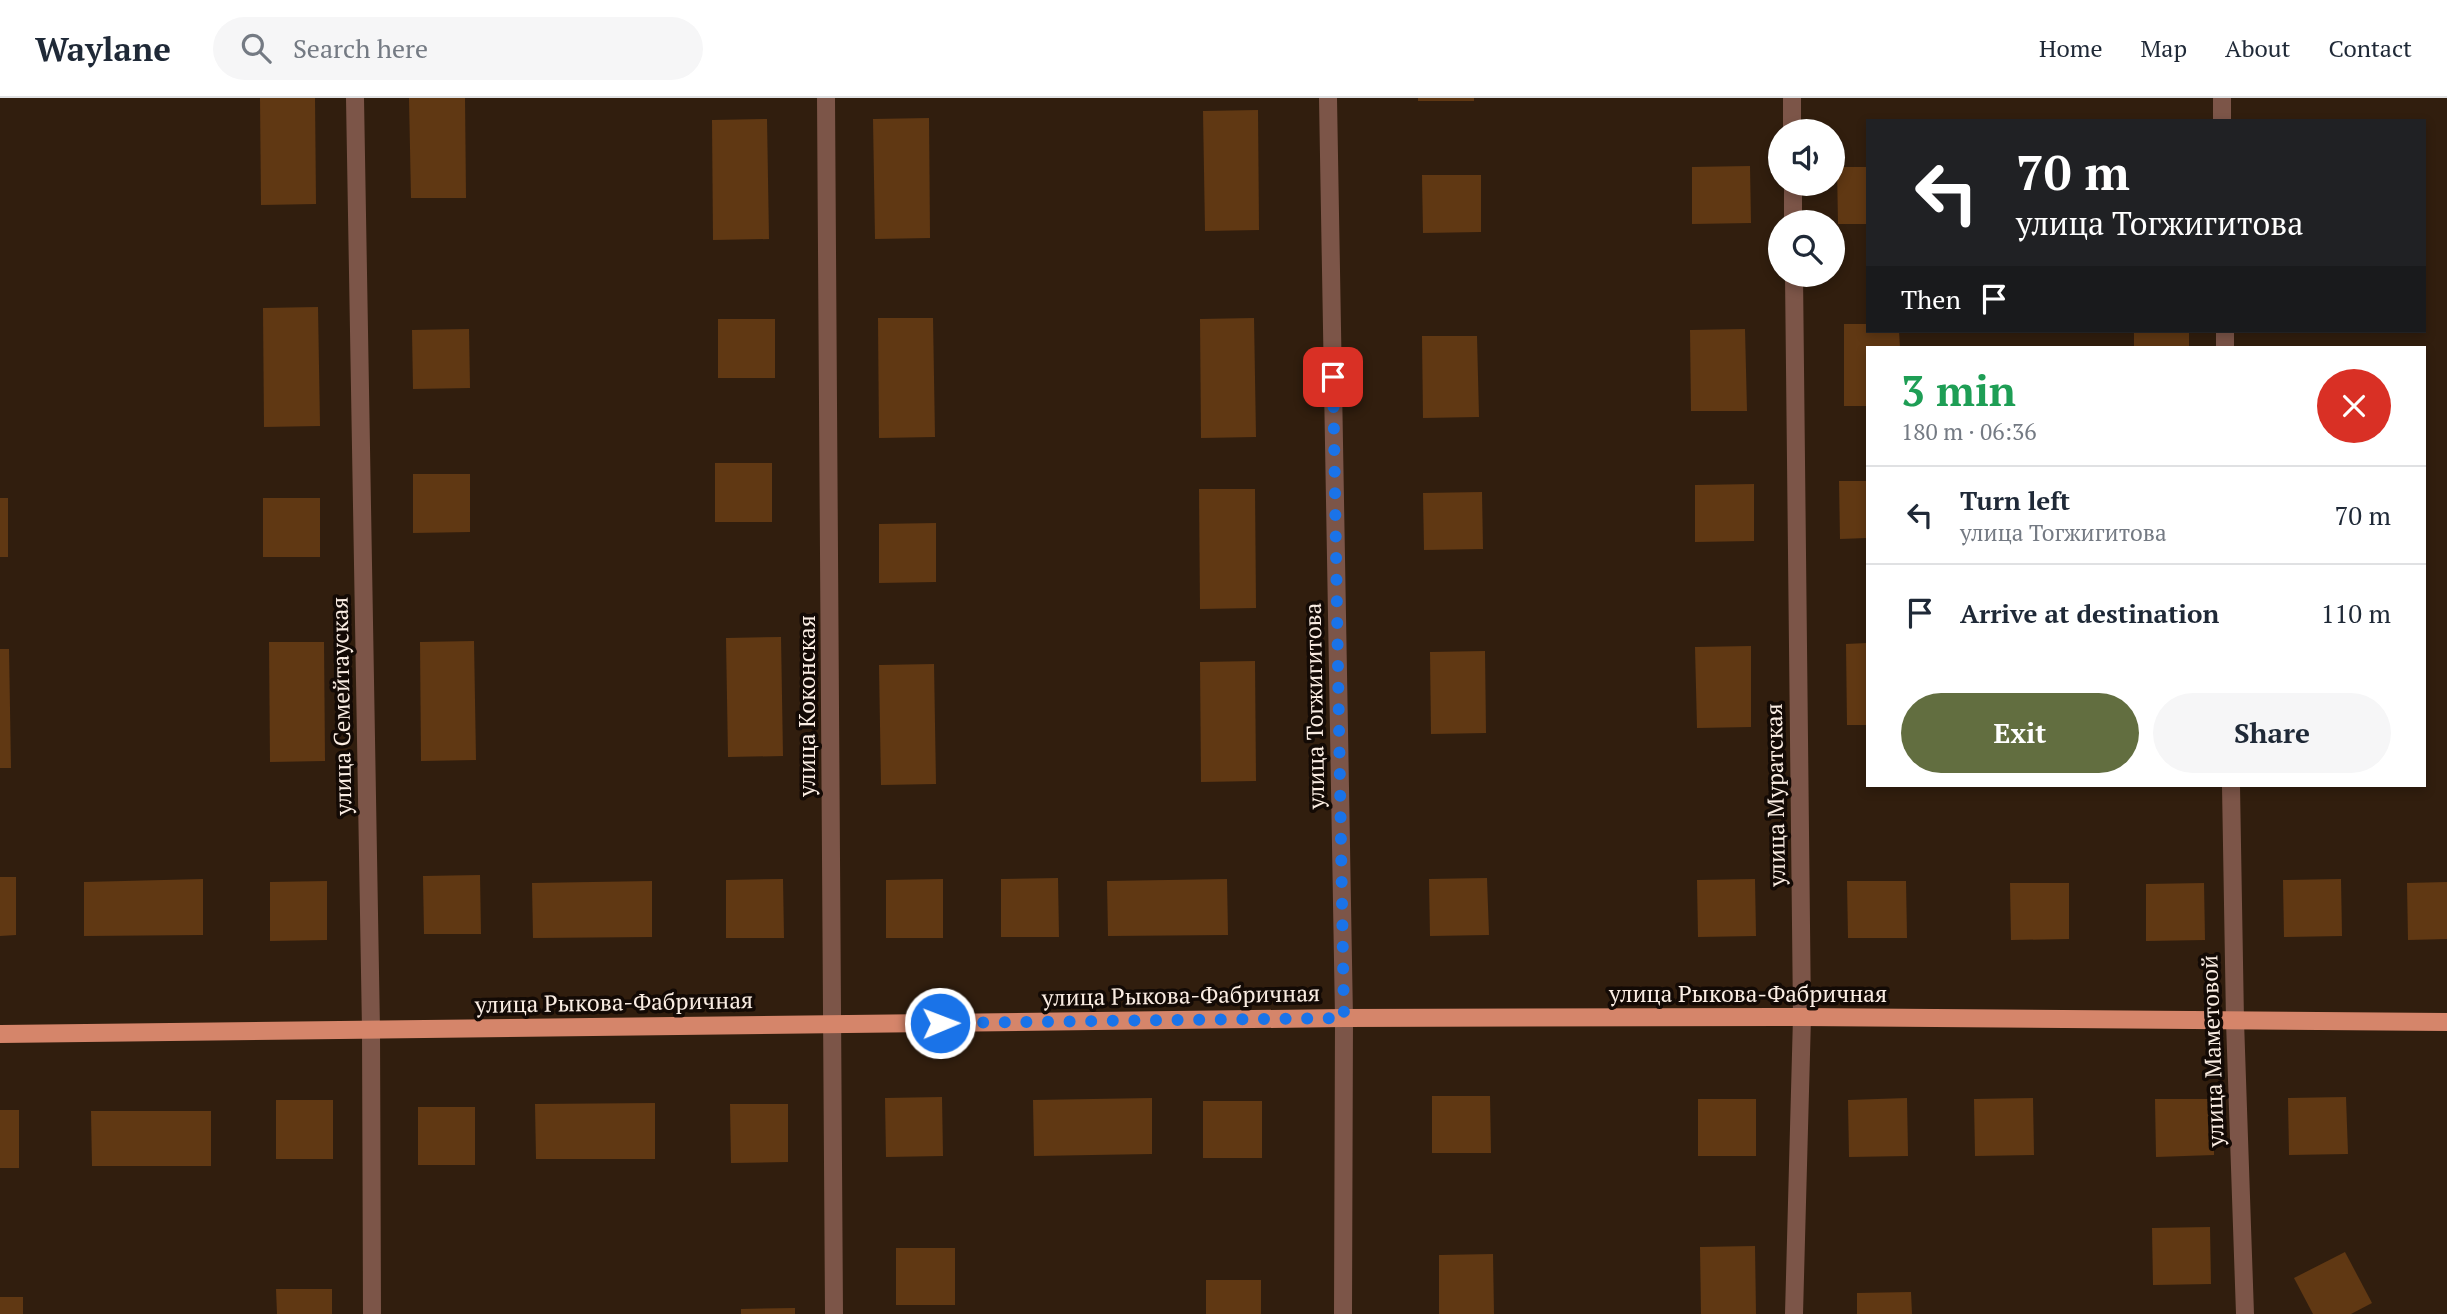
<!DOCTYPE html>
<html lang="en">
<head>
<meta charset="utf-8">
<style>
	body { margin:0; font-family:"PT Serif",serif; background:#f6f6f7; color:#1f2937; height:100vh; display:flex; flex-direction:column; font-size:26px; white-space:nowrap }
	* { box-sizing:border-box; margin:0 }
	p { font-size:23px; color:#747a83 }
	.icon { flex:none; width:38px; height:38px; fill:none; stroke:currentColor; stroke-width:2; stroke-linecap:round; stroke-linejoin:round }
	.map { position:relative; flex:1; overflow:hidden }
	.panel { position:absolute; left:1866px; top:248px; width:560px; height:441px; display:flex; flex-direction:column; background:#fff; border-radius:0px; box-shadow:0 4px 10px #0003 }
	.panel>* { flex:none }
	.top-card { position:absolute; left:1866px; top:21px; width:560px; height:214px; border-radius:0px; box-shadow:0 4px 10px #0003; background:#202124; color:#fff; overflow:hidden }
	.tools { position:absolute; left:1768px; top:21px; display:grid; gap:14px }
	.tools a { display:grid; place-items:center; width:77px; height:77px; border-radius:50%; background:#fff; box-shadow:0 4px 10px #0003; font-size:35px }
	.pin { position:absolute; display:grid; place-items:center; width:60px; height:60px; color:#fff; margin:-30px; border-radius:14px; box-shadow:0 4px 10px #0006 }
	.me { position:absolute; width:77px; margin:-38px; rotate:89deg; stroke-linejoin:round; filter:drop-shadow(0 0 5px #0008) }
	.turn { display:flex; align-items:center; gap:24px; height:147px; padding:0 35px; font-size:32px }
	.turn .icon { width:91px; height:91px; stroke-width:2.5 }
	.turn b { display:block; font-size:49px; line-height:60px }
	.then { display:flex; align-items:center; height:66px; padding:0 35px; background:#0003; gap:14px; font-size:26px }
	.round { display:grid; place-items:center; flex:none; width:74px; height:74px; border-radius:37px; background:#f6f6f7 }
	.headline { display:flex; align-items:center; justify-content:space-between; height:119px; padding:0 35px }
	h1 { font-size:42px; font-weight:700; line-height:52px; color:#1e9e55 }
	.button { display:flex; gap:14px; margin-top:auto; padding:14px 35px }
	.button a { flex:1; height:80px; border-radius:42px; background:#626e40; color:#fff; font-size:28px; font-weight:700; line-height:80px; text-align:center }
	.button a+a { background:#f6f6f7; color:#1f2937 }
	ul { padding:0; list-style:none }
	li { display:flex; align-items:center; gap:21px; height:98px; padding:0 35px; border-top:2px solid #e0e1e3 }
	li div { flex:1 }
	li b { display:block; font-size:26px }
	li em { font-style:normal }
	header { display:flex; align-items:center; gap:42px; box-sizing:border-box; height:98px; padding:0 35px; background:#fff; border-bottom:2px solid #e0e1e3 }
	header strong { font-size:33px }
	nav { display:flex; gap:38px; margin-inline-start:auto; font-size:24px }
	.search { width:490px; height:63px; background:#f6f6f7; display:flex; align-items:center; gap:18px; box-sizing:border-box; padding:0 24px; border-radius:38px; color:#747a83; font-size:26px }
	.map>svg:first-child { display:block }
	.building { fill:#603813 }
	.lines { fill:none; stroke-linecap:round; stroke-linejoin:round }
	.minor { stroke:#7c5548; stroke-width:18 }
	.major { stroke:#d5856a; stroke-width:18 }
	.route { stroke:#1a73e8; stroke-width:12; stroke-dasharray:0 21.6 }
	.labels { text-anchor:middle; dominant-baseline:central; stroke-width:7; stroke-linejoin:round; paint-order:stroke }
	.street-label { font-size:23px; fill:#faede3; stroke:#130a05 }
</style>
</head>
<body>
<header>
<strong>Waylane</strong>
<div class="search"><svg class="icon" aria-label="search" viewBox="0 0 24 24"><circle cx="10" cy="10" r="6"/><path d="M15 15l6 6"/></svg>Search here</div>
<nav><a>Home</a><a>Map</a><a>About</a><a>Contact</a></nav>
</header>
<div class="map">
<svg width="2447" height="1216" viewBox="0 0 2447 1216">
	<rect width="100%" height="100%" fill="#311e0e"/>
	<!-- building -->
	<g class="building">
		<polygon points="260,0 315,0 316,106 261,107"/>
		<polygon points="409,0 465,0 466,100 411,100"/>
		<rect x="1418" y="0" width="56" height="3"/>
		<polygon points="1258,12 1259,132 1205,133 1203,13"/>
		<polygon points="929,20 930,140 875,141 873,21"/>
		<polygon points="767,21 769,141 713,142 712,22"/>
		<polygon points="1750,68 1751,125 1692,126 1692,69"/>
		<polygon points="1837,69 1867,69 1867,126 1838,126"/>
		<polygon points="1422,77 1481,77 1481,134 1423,135"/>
		<polygon points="318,209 320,328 264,329 263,210"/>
		<polygon points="878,220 933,220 935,339 879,340"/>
		<polygon points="1254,220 1256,339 1201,340 1200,221"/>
		<rect x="718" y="221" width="57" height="59"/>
		<polygon points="1844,226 1867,226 1867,233 1899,233 1900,250 1867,250 1867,308 1844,308"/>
		<polygon points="469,231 470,290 413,291 412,232"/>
		<polygon points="1745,231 1747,313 1691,313 1690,232"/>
		<rect x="2134" y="233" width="55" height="17"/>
		<polygon points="1422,238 1477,238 1479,319 1423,320"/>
		<rect x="715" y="365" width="57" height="59"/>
		<polygon points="413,376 470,376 470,434 413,435"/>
		<polygon points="1839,383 1867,383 1867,440 1840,441"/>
		<polygon points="1754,386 1754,443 1695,444 1695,387"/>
		<polygon points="1199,391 1255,391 1256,510 1200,511"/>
		<polygon points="1482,394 1483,451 1424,452 1423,395"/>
		<rect x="0" y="400" width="8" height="59"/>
		<rect x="263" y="400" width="57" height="59"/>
		<polygon points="936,425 936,484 879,485 879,426"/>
		<polygon points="781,539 783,658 728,659 726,540"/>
		<polygon points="474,543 476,662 421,663 420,544"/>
		<polygon points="269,544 324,544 325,663 270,664"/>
		<polygon points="1867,545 1867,627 1847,627 1846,546"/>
		<polygon points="1751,548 1751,629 1697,630 1695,549"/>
		<polygon points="0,551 9,551 11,670 0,670"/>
		<polygon points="1485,553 1486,635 1431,636 1430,554"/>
		<polygon points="1255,563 1256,683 1201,684 1200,564"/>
		<polygon points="934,566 936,686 881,687 879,567"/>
		<polygon points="480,777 481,836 424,836 423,778"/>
		<polygon points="0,779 16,779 16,837 0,838"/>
		<polygon points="1058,780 1059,839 1001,839 1001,781"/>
		<polygon points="1487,780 1489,837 1430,838 1429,781"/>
		<polygon points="203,781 203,837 84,838 84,784"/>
		<polygon points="783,781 784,840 726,840 726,782"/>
		<polygon points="943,781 943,840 886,840 886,782"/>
		<polygon points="1227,781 1228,837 1108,838 1107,783"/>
		<polygon points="1755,781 1756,838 1698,839 1697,782"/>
		<polygon points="2341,781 2342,838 2284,839 2283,782"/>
		<polygon points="327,783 327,842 270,843 270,784"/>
		<polygon points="652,783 652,839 533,840 532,785"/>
		<polygon points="1847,783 1906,783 1907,840 1848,840"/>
		<polygon points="2447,784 2447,841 2408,842 2407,785"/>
		<polygon points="2010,785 2069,785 2069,841 2011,842"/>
		<polygon points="2204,785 2205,842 2146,843 2146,786"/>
		<polygon points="1432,998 1490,998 1491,1055 1432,1055"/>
		<polygon points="942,999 943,1058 886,1059 885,1000"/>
		<polygon points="2346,999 2348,1056 2289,1057 2288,1000"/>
		<polygon points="1152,1000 1152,1056 1034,1058 1033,1002"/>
		<polygon points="1907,1000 1908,1058 1849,1059 1848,1002"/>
		<polygon points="2033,1000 2034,1057 1975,1058 1974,1001"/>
		<rect x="1698" y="1001" width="58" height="57"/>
		<polygon points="2155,1001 2214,1001 2214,1057 2156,1059"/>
		<rect x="276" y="1002" width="57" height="59"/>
		<rect x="1203" y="1003" width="59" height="57"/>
		<polygon points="655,1005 655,1061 536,1061 535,1006"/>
		<polygon points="730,1006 788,1006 788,1064 731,1065"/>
		<rect x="418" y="1009" width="57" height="58"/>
		<rect x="0" y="1012" width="19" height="58"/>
		<polygon points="91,1013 211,1013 211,1068 92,1068"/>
		<polygon points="2210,1129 2211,1186 2153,1187 2152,1130"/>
		<polygon points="1755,1148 1756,1216 1701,1216 1700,1149"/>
		<rect x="896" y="1150" width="59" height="57"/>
		<polygon points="2345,1154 2372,1205 2351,1216 2313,1216 2294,1180"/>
		<polygon points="1493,1156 1494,1216 1439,1216 1439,1157"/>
		<rect x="1206" y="1182" width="55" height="34"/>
		<polygon points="276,1191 332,1191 332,1216 277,1216"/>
		<polygon points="1911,1194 1912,1216 1857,1216 1857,1195"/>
		<rect x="0" y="1199" width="23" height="17"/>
		<polygon points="795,1210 795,1216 741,1216 741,1211"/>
	</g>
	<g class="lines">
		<!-- minor -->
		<g class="minor">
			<polyline points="355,0 371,932 372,1216"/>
			<polyline points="826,0 834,1216"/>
			<polyline points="1328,0 1344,920 1343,1216"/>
			<polyline points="1792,0 1792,33"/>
			<polyline points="2222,0 2222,23"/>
			<polyline points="1793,86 1793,124"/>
			<polyline points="1794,177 1802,919 1794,1216"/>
			<polyline points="2225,233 2225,250"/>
			<polyline points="2231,688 2235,923 2245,1216"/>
		</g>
		<!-- major -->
		<polyline class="major" points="0,936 1344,920 1802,919 2447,924"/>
	</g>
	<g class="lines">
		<!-- route -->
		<polyline class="route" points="940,925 1344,920 1333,279"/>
	</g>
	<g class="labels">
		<!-- street labels -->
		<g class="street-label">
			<text transform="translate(341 608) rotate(-91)">улица Семейтауская</text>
			<text transform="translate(806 608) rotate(-90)">улица Коконская</text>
			<text transform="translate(1314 608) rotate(-91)">улица Тогжигитова</text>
			<text transform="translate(1775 697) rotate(-91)">улица Муратская</text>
			<text x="1748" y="895">улица Рыкова-Фабричная</text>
			<text transform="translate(1181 897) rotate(-1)">улица Рыкова-Фабричная</text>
			<text transform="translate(614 904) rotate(-1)">улица Рыкова-Фабричная</text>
			<text transform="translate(2212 953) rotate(-92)">улица Маметовой</text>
		</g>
	</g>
</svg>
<div class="tools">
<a><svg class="icon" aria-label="sound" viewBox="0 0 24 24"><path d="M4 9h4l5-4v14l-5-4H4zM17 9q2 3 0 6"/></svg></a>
<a><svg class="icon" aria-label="search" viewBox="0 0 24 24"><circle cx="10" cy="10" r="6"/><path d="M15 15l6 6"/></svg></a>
</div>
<div class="pin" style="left:1333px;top:279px;background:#d93025"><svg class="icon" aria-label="arrive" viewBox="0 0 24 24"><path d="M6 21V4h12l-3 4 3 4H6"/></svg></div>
<svg class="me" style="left:940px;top:925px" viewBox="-20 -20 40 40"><circle r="17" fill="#1a73e8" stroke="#fff" stroke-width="3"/><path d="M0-11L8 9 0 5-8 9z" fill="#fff"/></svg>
<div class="top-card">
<div class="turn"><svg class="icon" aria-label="left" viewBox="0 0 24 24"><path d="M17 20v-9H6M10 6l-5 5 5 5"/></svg><div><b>70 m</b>улица Тогжигитова</div></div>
<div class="then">Then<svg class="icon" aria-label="arrive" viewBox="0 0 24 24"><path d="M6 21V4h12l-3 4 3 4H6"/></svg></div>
</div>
<section class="panel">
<div class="headline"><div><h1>3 min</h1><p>180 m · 06:36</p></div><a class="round" style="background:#d93025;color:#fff"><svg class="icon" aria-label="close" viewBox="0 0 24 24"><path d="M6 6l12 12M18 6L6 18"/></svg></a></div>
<ul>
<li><svg class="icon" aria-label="left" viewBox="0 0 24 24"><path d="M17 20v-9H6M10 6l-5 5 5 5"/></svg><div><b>Turn left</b><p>улица Тогжигитова</p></div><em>70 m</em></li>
<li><svg class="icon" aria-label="arrive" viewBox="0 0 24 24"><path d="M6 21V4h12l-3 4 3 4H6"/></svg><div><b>Arrive at destination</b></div><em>110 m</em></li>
</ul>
<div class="button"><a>Exit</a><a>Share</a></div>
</section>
</div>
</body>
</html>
